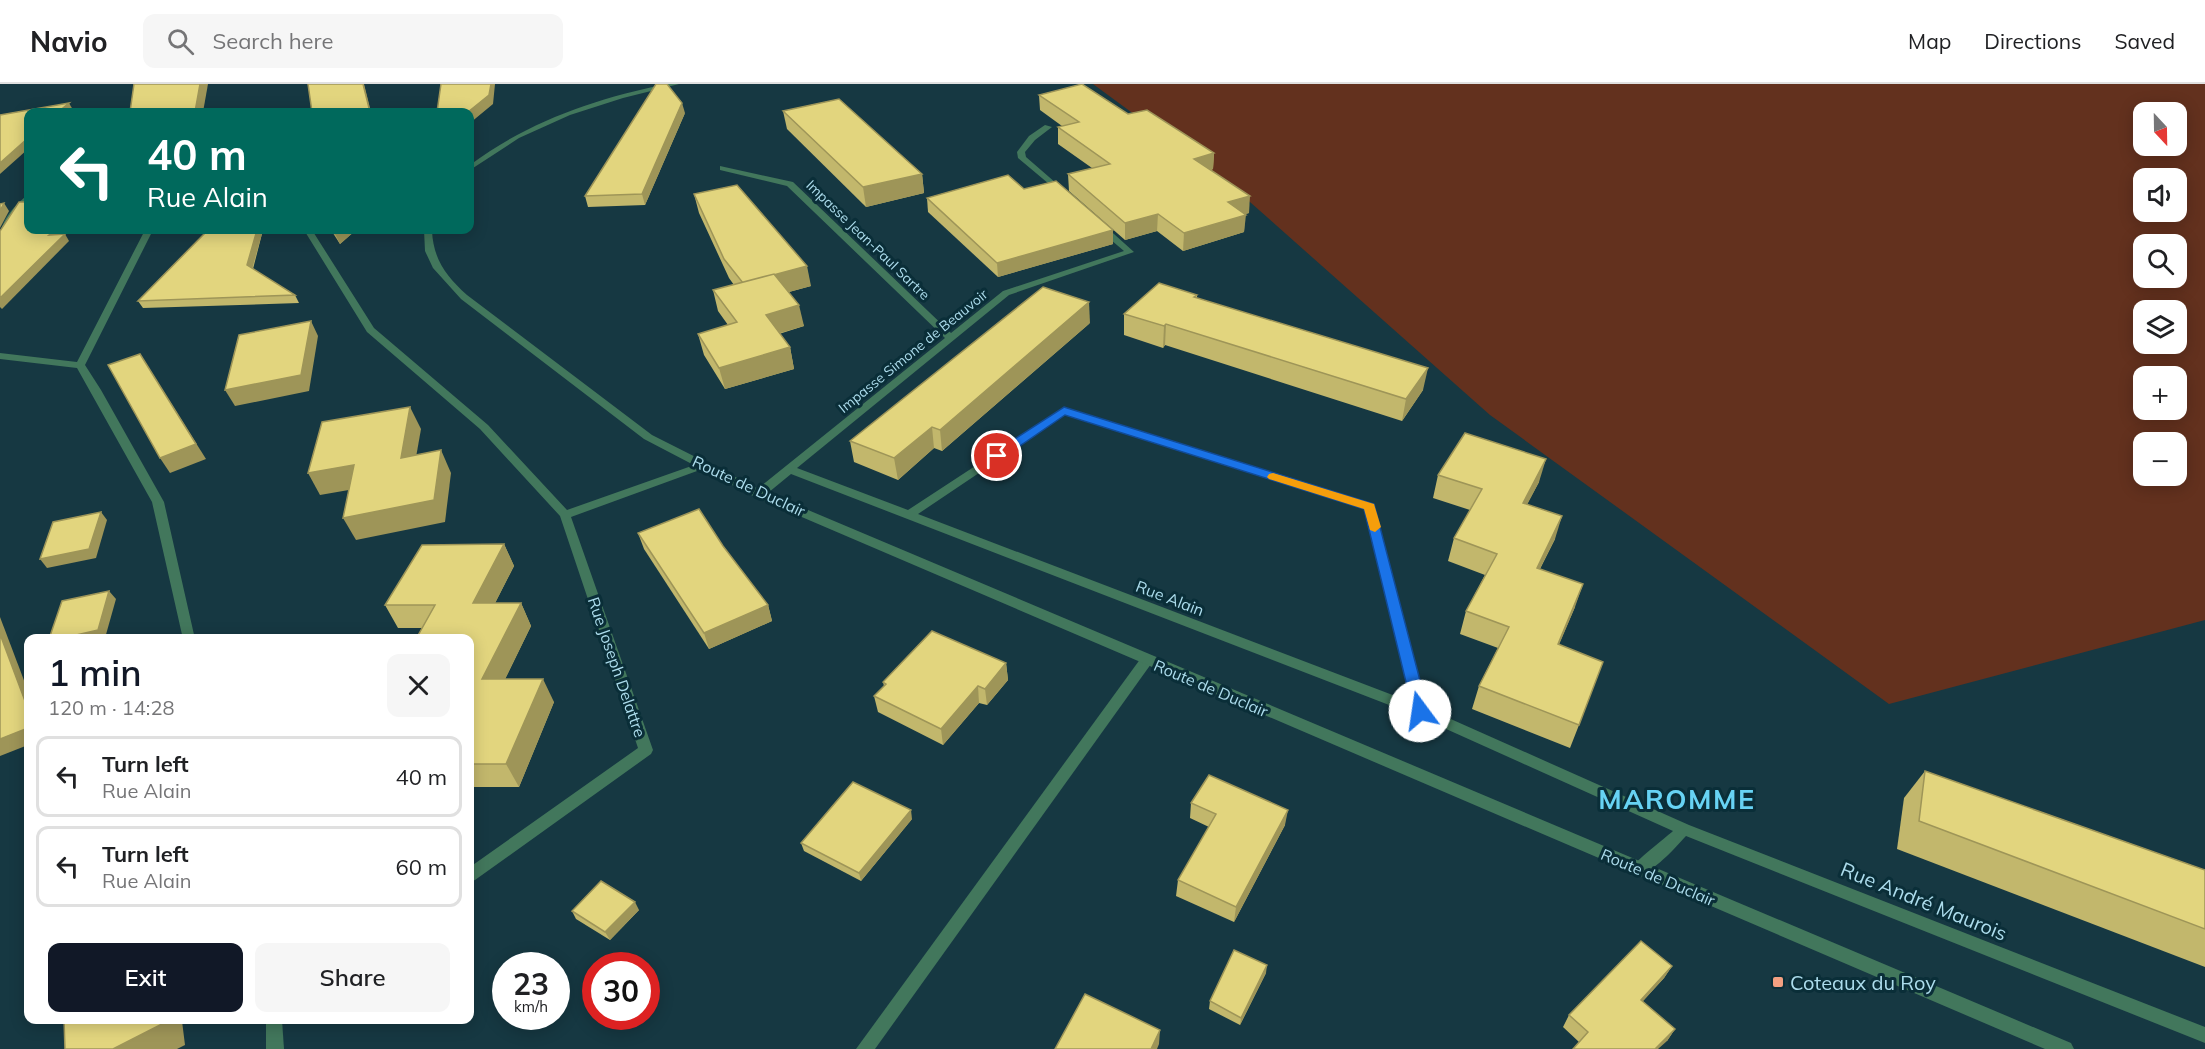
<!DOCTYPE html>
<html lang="en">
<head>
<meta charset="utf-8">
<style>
	body { margin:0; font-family:Mulish,sans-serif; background:#f6f6f6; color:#202124; height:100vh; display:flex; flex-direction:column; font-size:22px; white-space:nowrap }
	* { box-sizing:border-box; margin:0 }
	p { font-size:20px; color:#757577 }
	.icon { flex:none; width:33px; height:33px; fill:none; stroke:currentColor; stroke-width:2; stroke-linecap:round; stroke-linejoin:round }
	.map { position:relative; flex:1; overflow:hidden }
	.side { position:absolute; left:24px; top:550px; width:450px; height:390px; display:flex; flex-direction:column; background:#fff; border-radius:12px; box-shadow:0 3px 15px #0003 }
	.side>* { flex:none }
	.guide { position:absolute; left:24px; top:24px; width:450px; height:126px; border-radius:12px; box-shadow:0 3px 15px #0003; background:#00695c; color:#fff; overflow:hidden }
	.needle { width:39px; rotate:158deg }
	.fabs { position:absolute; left:2133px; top:18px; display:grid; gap:12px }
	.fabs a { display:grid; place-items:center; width:54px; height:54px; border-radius:12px; background:#fff; box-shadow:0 3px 15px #0003; font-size:30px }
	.speed { position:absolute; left:492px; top:868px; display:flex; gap:12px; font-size:30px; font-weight:700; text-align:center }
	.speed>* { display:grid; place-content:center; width:78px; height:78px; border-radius:50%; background:#fff; box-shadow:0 3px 15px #0003; line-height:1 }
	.speed small { font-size:15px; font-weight:400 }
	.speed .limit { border:9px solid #d22; background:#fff; color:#111 }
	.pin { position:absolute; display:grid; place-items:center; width:51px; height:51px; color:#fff; margin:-26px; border:3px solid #fff; border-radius:50%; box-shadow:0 2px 6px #0007 }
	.me { position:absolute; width:66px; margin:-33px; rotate:346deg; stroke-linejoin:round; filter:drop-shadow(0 0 4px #0008) }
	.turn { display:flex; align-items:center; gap:21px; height:126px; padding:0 24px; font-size:27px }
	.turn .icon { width:78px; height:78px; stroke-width:2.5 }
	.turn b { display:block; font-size:42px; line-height:51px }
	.round { display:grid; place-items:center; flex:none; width:63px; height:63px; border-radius:12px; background:#f6f6f6 }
	.summary { display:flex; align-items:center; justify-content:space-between; height:102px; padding:0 24px }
	h1 { font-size:36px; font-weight:600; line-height:45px; color:#111827 }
	.action { display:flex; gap:12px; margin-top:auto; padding:12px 24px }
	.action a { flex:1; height:69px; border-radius:12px; background:#111827; color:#fff; font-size:24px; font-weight:600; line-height:69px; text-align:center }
	.action a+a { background:#f6f6f6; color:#202124 }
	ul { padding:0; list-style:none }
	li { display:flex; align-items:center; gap:18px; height:81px; margin:0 12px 9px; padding:0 12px; border:3px solid #e0e0e0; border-radius:12px }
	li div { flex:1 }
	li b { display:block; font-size:22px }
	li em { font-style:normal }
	header { display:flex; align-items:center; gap:36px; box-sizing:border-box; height:84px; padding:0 30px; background:#fff; border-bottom:2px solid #e0e0e0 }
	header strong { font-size:28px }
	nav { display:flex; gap:33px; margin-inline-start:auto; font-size:21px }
	.search { width:420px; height:54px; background:#f6f6f6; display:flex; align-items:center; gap:15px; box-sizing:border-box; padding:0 21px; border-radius:12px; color:#757577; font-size:22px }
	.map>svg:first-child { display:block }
	.green { fill:#63311e; fill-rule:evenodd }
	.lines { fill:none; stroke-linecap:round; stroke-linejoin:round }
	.minor { fill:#42775c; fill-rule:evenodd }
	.tertiary { fill:#42775c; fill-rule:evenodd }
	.wall { fill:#c2b76c }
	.shaded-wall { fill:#9e9558 }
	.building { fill:#e2d57e; stroke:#9e9558; stroke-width:1.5 }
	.route { fill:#1a73e8; stroke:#114b97; stroke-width:1.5 }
	.slow { fill:#f59e0b }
	.poi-dot { fill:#f3a081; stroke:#0a2e38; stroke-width:2 }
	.labels { text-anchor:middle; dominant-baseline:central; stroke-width:6; stroke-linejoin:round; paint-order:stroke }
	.far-street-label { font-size:14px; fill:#acdcec; stroke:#0a2e38 }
	.street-label { font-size:16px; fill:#acdcec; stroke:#0a2e38 }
	.near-street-label { font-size:20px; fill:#acdcec; stroke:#0a2e38 }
	.near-poi-label { font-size:20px; fill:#acdcec; stroke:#0a2e38; text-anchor:start }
	.near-district-label { font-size:27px; font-weight:bold; letter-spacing:1.5px; fill:#67d3f4; stroke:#0a2e38 }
</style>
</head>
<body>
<header>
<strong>Navio</strong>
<div class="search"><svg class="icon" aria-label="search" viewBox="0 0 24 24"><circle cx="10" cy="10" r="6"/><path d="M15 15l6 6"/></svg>Search here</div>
<nav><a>Map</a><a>Directions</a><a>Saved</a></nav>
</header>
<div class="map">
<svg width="2205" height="965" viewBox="0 0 2205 965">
	<rect width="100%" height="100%" fill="#163842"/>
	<!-- green -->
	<path class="green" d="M1093,0H2205V536L1889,620L1490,331L1233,103ZM2144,28H2176V62H2144ZM2144,94H2176V128H2144ZM2144,160H2176V194H2144ZM2144,226H2176V260H2144ZM2144,292H2176V326H2144ZM2144,358H2176V392H2144Z"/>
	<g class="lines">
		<!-- minor -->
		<g class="minor">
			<polygon points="1045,41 1052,43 1035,56 1025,68 1026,73 1064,106 1065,108 1061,110 1018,74 1017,68 1029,52"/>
			<path d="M720,82L793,98L951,249L1003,207L1124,167L1098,145V141H1104L1134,168L1009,211L797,384L908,426L1064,324L1374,420L1426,624L1689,741L2205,943V959L1686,752C1676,763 1648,795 1634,790L1631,785C1635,777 1664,755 1673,747L1415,631L791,390L763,413H755L753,410L755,407L945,254L787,102L720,86ZM1065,331L1365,425L1411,618L918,430Z"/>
			<path d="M25,113H28V119L22,124L3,153L0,154C0,138 13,123 25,113Z"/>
			<polygon points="145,146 153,146 85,281 101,306 164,418 195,555 183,555 152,418 77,284 0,275 0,269 77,278"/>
			<polygon points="304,146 312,146 374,244 488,341 567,426 700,379 708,379 709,381 708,383 571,433 653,666 651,670 475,796 470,798 470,783 638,664 560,432 480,345 367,248"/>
			<polygon points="1146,572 1151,574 1153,577 1151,580 875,965 856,965 1141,574"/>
			<polygon points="266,936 282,936 284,965 266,965"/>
		</g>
		<!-- tertiary -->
		<g class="tertiary">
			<path d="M666,0H679L623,14L570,31L519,54L470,86V81C529,37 595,15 666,0Z"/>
			<path d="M424,146H432C433,175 446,192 467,211L652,351L763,407L2071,959L2074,965H2045L755,413L644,355L461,215L433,184L425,167Z"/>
		</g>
	</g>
	<!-- wall -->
	<g class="wall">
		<polygon points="1039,11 1128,30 1214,69 1213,85 1211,86 1249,129 1245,130 1244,148 1183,167 1157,147 1125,156 1069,107 1068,90 1092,84 1058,60 1058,43 1062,42 1040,26"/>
		<polygon points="783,27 922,90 924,109 866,123 787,45"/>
		<polygon points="685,29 645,121 588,123 585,112"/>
		<polygon points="1024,105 1113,160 998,193 928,128 927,114"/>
		<polygon points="694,110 811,202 789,208 804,242 779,250 790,263 794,285 725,305 704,271 698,250 728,241 718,227 713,206 734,201 729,194 699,129"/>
		<polygon points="208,146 263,146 253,185 295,211 299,219 143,224 138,217"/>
		<polygon points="331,146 356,146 340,160"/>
		<polygon points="1197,211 1197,214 1423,306 1402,337 1165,261 1163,264 1124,251 1124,230"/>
		<polygon points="1090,239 942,367 934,364 898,396 854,378 850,357"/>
		<polygon points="1438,391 1539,398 1527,420 1555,455 1540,485 1575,523 1559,560 1579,641 1570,664 1472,625 1479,602 1498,564 1460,550 1466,527 1485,491 1448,477 1454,454 1470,426 1433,414"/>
		<polygon points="638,449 723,462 768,521 772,537 709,565 644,465"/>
		<polygon points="504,460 514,482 495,519 521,519 531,542 505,595 554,618 519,703 470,703 470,555 422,544 398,544 385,521"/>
		<polygon points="1006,579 1008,596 987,621 979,619 943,661 878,628 874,612 884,602 883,598"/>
		<polygon points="1925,687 2205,786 2205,883 1897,765 1904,714"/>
		<polygon points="1191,719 1285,741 1234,838 1176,812 1178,796 1209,743 1190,734"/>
		<polygon points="912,735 861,797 804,767 801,759"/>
		<polygon points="639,826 610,856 576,835 572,827"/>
		<polygon points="1672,882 1664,894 1642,918 1675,945 1667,957 1579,958 1563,943 1569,931"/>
		<polygon points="1266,889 1240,941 1209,925 1210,917"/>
	</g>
	<!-- shaded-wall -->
	<g class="shaded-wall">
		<polygon points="200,0 208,0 203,28 195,28"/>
		<polygon points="363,0 364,0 371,28 370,28"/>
		<polygon points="491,0 495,0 493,20 470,39 470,28 468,28"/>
		<polygon points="69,19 73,26 69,28 58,28"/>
		<polygon points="682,19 685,29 645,121 642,110"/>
		<polygon points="28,54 28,65 0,90 0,79"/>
		<polygon points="1214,69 1213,85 1193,91 1194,75"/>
		<polygon points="922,90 924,109 866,123 863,103"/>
		<polygon points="1250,112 1249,129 1227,136 1228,118"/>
		<polygon points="4,119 9,127 0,144 0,127"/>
		<polygon points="1158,130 1157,147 1125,156 1125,139"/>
		<polygon points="1246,131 1244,148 1183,167 1184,149"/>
		<polygon points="55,146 67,146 54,159 49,151"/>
		<polygon points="257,146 263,146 251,189 247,181"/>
		<polygon points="340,146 356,146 340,160 335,150"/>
		<polygon points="1113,146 1113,160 998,193 997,179"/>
		<polygon points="65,150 69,157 2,225 0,223 0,214"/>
		<polygon points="807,182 811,202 748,219 743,199"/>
		<polygon points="1089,218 1090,239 942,367 940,346"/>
		<polygon points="799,221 804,242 770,252 766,231"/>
		<polygon points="311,237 318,252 309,307 235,322 225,306"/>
		<polygon points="1166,240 1165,261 1163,264 1164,242"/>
		<polygon points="790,263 794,285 725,305 719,284"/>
		<polygon points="140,270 206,375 170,389 160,374"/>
		<polygon points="1428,284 1423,306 1402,337 1406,315"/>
		<polygon points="410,323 421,345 412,396 401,374"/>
		<polygon points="932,343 934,364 898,396 894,374"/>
		<polygon points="441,366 451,389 445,438 356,456 343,434"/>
		<polygon points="1546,375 1539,398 1516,442 1523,419"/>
		<polygon points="354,381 366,403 320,411 308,389"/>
		<polygon points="101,428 107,436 96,474 47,484 40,475"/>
		<polygon points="1562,432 1555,455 1529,506 1537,484"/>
		<polygon points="504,460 514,482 484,541 473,519"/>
		<polygon points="1583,500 1575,523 1550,582 1558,560"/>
		<polygon points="109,507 116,515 105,554 59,555"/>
		<polygon points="521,519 531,542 494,618 482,595"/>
		<polygon points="768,521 772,537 709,565 704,549"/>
		<polygon points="0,533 28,607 28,625 0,550"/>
		<polygon points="1006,579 1008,596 987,621 985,605"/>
		<polygon points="543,595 554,618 519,703 506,680"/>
		<polygon points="978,602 979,619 943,661 941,645"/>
		<polygon points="28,644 28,661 0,672 0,655"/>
		<polygon points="911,726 912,735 861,797 859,789"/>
		<polygon points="1288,726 1285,741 1234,838 1236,823"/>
		<polygon points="635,818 639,826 610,856 605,848"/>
		<polygon points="1267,881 1266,889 1240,941 1241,934"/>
		<polygon points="1672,882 1664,894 1633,928 1641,916"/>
		<polygon points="161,936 185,936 182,937 185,961 177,965 113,965"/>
		<polygon points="1675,945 1667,957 1658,965 1655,965"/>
		<polygon points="1160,946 1159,960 1157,965 1151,965"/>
	</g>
	<!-- building -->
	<g class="building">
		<polygon points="134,0 200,0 195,28 130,28"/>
		<polygon points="308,0 363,0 370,28 312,28"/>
		<polygon points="441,0 491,0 489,11 468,28 437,28"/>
		<polygon points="656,0 667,0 682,19 642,110 585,112"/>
		<polygon points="1082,0 1128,30 1147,26 1214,69 1194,75 1250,112 1228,118 1246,131 1184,149 1158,130 1125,139 1068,90 1110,80 1058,43 1079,38 1039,11"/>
		<polygon points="839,15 922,90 863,103 783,27"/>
		<polygon points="69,19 58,28 28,28 28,54 0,79 0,31"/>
		<polygon points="1008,91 1024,105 1056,97 1113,146 997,179 927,114"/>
		<polygon points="737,101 807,182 743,199 724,175 694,110"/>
		<polygon points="19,118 28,118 28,146 55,146 49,151 65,150 0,214 0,147"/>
		<polygon points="4,119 0,127 0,120"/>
		<polygon points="208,146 257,146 247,181 295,211 138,217"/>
		<polygon points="332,146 340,146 335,150"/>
		<polygon points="774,190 799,221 766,231 790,263 719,284 698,250 737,238 713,206"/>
		<polygon points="1159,199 1197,211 1194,213 1428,284 1406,315 1166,240 1164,242 1124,230"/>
		<polygon points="1043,203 1089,218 940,346 932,343 894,374 850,357"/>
		<polygon points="311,237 301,291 225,306 239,251"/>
		<polygon points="140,270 196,360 160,374 108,281"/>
		<polygon points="410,323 401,374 441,366 434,416 343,434 354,381 308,389 322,338"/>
		<polygon points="1465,349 1546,375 1523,419 1562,432 1537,484 1583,500 1558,560 1603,578 1579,641 1479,602 1509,543 1466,527 1497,470 1454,454 1482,405 1438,391"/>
		<polygon points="699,425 723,462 768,521 704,549 638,449"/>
		<polygon points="101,428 89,465 40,475 53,438"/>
		<polygon points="504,460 473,519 521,519 482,595 543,595 506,680 470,680 470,555 416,555 435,521 385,521 422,461"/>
		<polygon points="109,507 98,546 59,555 49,555 62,517"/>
		<polygon points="932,547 1006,579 985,605 978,602 941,645 874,612 886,600 883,598"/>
		<polygon points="0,550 28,625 28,644 0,655"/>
		<polygon points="1925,687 2205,786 2205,845 1919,737"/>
		<polygon points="1209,691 1288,726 1236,823 1178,796 1216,730 1191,719"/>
		<polygon points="853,698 911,726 859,789 801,759"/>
		<polygon points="601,797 635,818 605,848 572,827"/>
		<polygon points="1641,857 1672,882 1641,916 1675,945 1655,965 1573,965 1588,948 1569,931"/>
		<polygon points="1234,866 1267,881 1241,934 1210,917"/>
		<polygon points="1085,910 1160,946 1151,965 1055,965"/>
		<polygon points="64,936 161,936 162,940 113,965 65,965"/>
	</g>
	<!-- route -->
	<polygon class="route" points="1064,323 1374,420 1428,627 1426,632 1415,632 1413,627 1364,425 1065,331 1001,375 993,375 991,372 993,369"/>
	<!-- slow -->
	<polygon class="slow" points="1273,389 1374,420 1381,443 1375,448 1370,446 1364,425 1269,395 1267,393 1269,390"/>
	<!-- markers -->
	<rect class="poi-dot" x="1772" y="892" width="12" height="12" rx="3"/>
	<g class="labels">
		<!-- far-street labels -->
		<g class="far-street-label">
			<text transform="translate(868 156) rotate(44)">Impasse Jean-Paul Sartre</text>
			<text transform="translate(913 267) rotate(-39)">Impasse Simone de Beauvoir</text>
		</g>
		<!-- street labels -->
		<g class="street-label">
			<text transform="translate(749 402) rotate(25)">Route de Duclair</text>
			<text transform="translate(1170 514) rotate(21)">Rue Alain</text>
			<text transform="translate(617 583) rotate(71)">Rue Joseph Delattre</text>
			<text transform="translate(1211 604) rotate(23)">Route de Duclair</text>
			<text transform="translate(1658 793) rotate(23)">Route de Duclair</text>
		</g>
		<!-- near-street labels -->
		<g class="near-street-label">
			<text transform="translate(1924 817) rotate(22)">Rue André Maurois</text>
		</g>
		<!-- near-poi labels -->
		<g class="near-poi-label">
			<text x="1790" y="898">Coteaux du Roy</text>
		</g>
		<!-- near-district labels -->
		<g class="near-district-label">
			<text x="1677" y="715">MAROMME</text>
		</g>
	</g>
</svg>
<div class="fabs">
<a><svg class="needle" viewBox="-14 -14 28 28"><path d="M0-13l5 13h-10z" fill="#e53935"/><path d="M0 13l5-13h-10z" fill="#757577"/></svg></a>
<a><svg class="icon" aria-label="sound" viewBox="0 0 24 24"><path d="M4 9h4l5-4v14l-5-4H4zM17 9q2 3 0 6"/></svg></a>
<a><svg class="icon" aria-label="search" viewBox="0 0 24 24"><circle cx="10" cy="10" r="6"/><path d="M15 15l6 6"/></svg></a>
<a><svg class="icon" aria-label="layers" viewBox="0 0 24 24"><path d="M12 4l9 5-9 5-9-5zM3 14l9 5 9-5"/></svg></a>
<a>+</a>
<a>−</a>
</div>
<div class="speed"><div>23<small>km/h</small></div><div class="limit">30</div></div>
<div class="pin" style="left:997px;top:372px;background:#d93025"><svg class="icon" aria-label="arrive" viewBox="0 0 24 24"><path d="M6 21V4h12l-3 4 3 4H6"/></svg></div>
<svg class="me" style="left:1420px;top:627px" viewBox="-20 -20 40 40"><circle r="19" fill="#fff"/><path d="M0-13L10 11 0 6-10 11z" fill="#1a73e8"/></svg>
<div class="guide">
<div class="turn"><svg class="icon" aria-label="left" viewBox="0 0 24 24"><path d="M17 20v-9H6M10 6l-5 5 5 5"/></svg><div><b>40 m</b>Rue Alain</div></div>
</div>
<section class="side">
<div class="summary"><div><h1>1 min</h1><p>120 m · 14:28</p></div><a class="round"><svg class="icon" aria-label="close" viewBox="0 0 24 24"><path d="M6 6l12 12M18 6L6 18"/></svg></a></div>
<ul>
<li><svg class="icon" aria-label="left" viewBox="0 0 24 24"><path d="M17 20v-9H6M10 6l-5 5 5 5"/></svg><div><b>Turn left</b><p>Rue Alain</p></div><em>40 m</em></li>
<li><svg class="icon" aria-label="left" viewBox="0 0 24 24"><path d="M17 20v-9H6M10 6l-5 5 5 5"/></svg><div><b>Turn left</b><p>Rue Alain</p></div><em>60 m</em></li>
</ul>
<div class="action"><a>Exit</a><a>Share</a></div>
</section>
</div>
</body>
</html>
